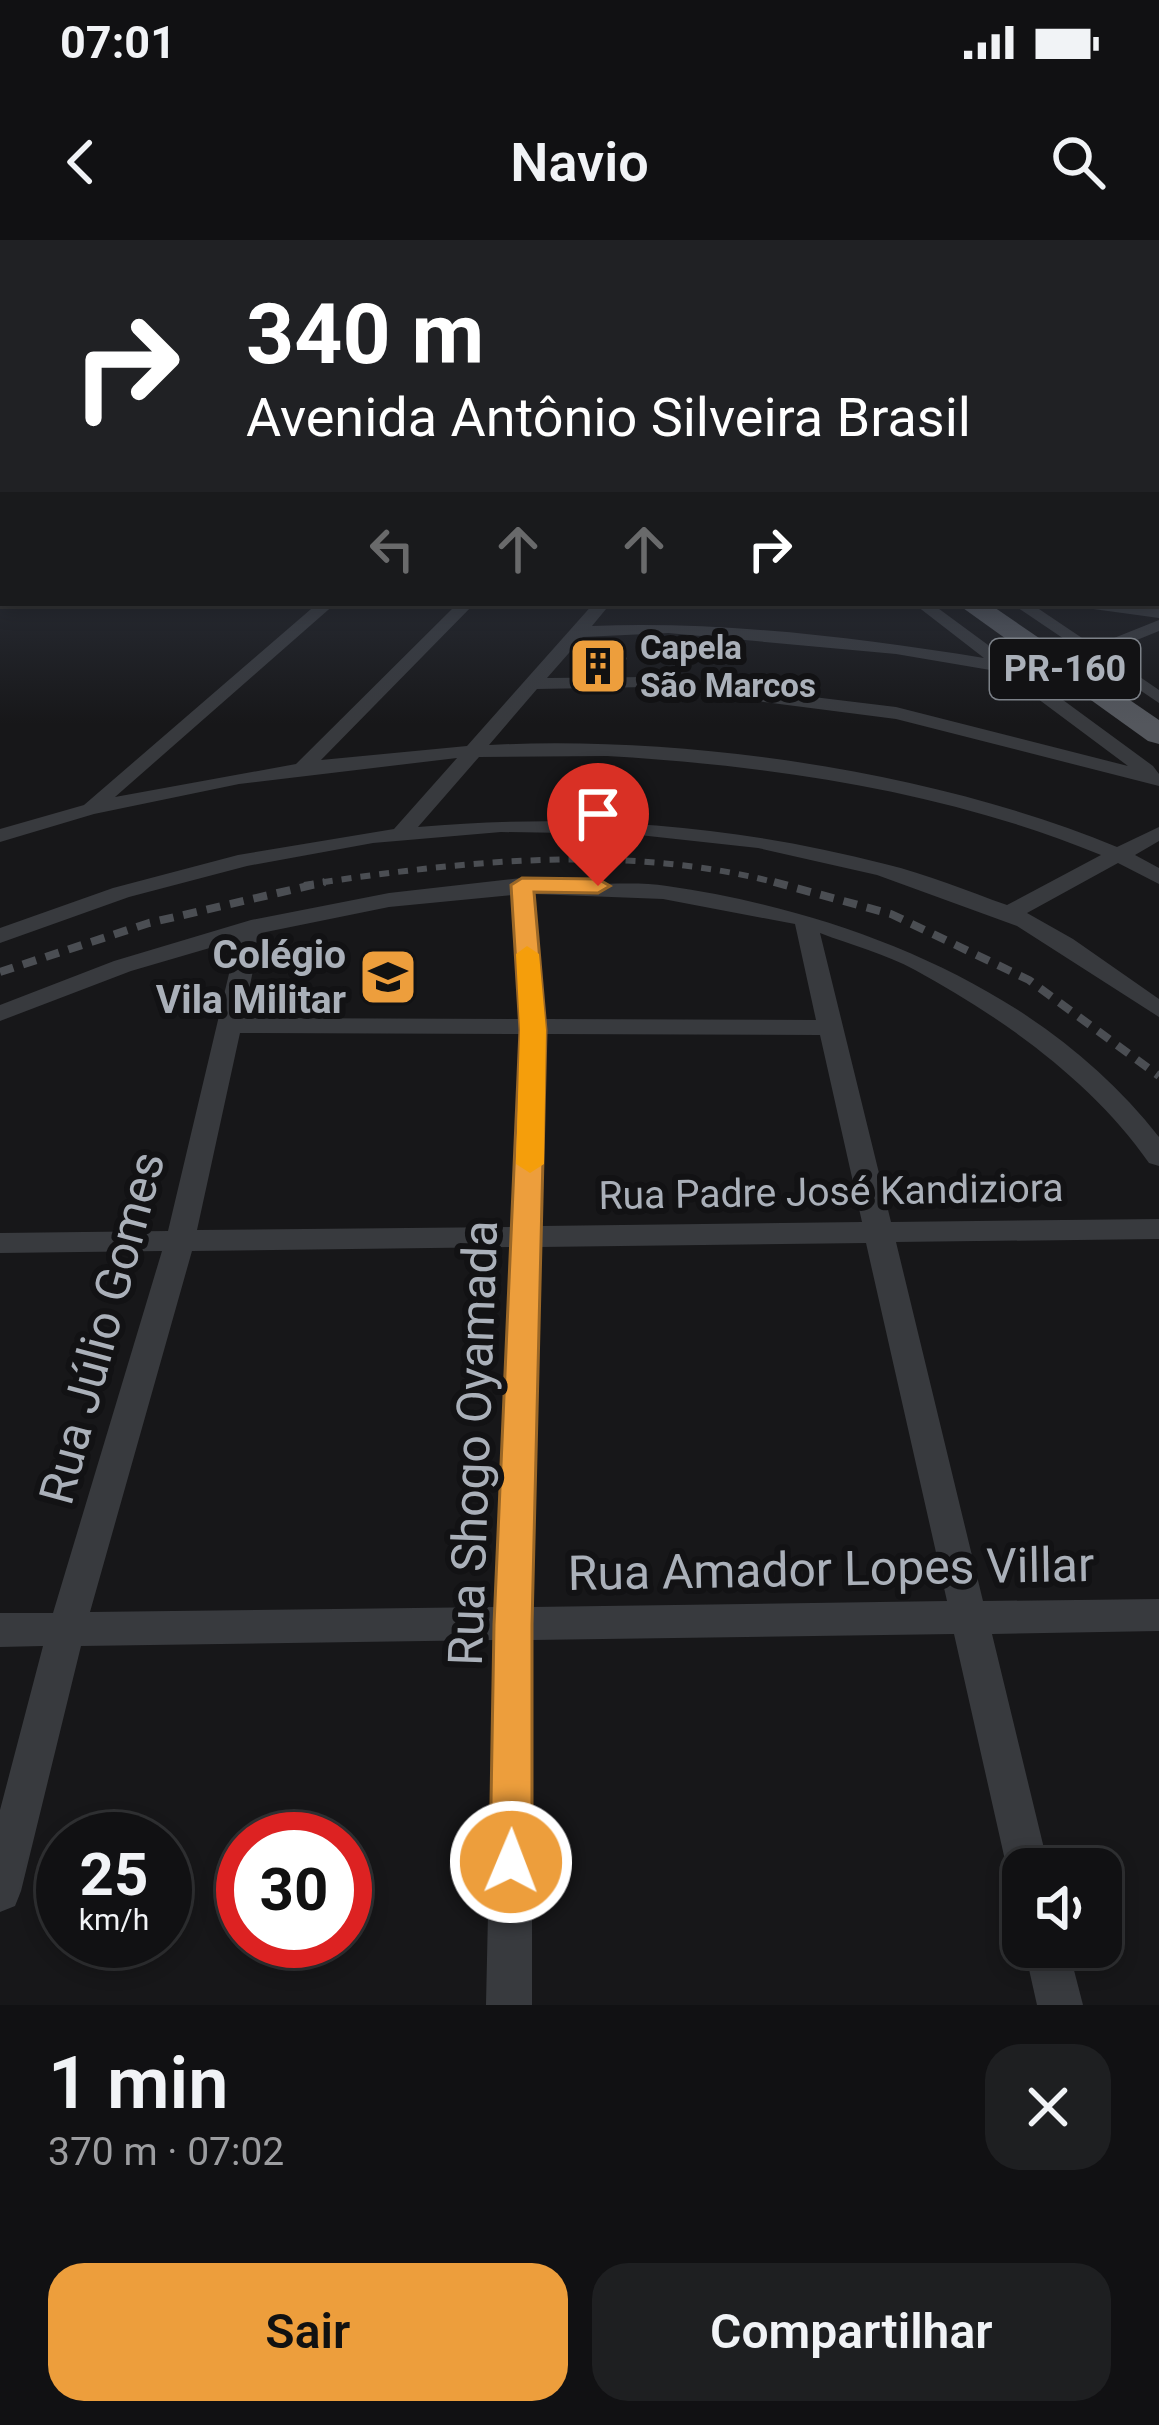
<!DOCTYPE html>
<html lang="pt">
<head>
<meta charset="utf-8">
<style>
	body { margin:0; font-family:Roboto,sans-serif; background:#1e1f21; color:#f1f3f6; height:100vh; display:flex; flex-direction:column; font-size:45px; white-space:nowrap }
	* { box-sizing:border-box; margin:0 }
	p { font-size:39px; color:#9c9da0 }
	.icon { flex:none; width:66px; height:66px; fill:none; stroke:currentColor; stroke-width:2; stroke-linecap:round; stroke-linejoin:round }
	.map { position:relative; height:1765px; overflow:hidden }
	.panel { display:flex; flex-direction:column; background:#111113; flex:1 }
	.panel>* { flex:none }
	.banner { position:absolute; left:0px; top:0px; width:1161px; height:366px; box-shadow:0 6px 18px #0003,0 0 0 3px #303133; background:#202124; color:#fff; overflow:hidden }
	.tools { position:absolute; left:1002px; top:1608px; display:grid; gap:24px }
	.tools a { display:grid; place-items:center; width:120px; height:120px; border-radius:24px; background:#111113; box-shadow:0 6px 18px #0003,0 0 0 3px #303133; font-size:60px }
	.speed { position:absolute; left:36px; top:1572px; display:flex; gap:24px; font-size:60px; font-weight:700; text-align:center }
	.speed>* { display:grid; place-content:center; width:156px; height:156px; border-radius:50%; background:#111113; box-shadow:0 6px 18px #0003,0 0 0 3px #303133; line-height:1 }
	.speed small { font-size:30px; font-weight:400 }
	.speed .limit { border:18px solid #d22; background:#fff; color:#111 }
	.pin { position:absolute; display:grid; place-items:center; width:102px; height:102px; color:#fff; margin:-123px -51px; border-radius:50% 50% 50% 0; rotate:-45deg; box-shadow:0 0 12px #0007 }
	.pin .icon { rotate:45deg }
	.me { position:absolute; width:132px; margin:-66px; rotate:1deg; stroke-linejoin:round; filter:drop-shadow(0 0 9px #0008) }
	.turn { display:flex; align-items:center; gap:42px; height:252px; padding:0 48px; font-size:54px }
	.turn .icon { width:156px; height:156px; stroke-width:2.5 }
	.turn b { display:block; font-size:84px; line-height:102px }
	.lanes { display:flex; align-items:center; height:114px; padding:0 48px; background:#0003; justify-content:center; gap:60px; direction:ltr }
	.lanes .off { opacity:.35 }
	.round { display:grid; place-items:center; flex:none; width:126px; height:126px; border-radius:36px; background:#1e1f21 }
	.overview { display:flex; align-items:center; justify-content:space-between; height:204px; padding:0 48px }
	h1 { font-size:72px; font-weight:600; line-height:90px }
	.action { display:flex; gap:24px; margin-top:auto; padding:24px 48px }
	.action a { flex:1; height:138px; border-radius:36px; background:#ed9e3c; color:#111; font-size:48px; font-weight:600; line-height:138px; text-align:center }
	.action a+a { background:#1e1f21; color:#f1f3f6 }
	.status { display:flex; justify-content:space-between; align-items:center; height:84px; padding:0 60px; background:#111113; direction:ltr }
	.status svg { height:33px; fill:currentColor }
	header { display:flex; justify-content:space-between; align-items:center; height:156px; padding:0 48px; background:#111113; font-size:54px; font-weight:600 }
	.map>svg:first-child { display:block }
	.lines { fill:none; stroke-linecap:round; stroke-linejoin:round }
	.minor { fill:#383a3e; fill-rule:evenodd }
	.primary { fill:#54575d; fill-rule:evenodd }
	.rail-far1 { stroke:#4b4e53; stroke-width:6; stroke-dasharray:10 9; stroke-linecap:butt }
	.rail { stroke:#4b4e53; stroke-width:8; stroke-dasharray:14 10; stroke-linecap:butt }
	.wall { fill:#303234 }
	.shaded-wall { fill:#212123 }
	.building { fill:#3d3f42; stroke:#4e5155; stroke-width:3 }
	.route { fill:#ed9e3c; stroke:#9a6727; stroke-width:3 }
	.slow { fill:#f59e0b }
	.labels { text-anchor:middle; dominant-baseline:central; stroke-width:12; stroke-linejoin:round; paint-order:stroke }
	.far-poi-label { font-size:33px; font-weight:bold; fill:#aab0b9; stroke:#121214; text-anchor:start }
	.shield { fill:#121214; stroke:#7c8188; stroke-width:3 }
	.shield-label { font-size:36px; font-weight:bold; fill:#aab0b9 }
	.poi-label { font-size:39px; font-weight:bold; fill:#aab0b9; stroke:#121214; text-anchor:end }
	.street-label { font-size:39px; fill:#aab0b9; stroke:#121214 }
	.near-street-label { font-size:48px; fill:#aab0b9; stroke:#121214 }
</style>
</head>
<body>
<div class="status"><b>07:01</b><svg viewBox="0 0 49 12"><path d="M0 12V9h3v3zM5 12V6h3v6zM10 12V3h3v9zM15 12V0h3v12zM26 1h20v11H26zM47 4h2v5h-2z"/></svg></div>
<header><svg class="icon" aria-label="back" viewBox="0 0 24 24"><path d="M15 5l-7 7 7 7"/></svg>Navio<svg class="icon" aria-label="search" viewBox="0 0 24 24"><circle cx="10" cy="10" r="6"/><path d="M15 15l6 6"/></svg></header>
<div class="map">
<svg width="1159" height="1765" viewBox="0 0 1159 1765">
	<rect width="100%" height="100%" fill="#171719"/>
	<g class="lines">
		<!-- minor -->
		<g class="minor">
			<rect x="1158" y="244" width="1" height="8"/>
			<rect x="0" y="267" width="3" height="8"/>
			<path d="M318,363H336L115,557L296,524L458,363H475L321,520L467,506L594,363H611L592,386C722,381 855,397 984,418L913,363H931L1153,526L1159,534V546L896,479L648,447L537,449L489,505C687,495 934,531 1117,607L1159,587V601L1135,615L1159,628V644L1118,623L1027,673L1073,699L1159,759V777L1017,686L877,635L758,608L630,594L501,592L373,603L247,626L129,657L0,703V688L113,648L238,615L394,589L457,518L239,544L94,574L0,602V589L84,565ZM668,393L896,414L1002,432L1128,526L896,467L648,437L547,438L583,397ZM607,516C774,526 946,551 1101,615L1007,665C967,651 927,634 885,624C731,584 577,573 418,587L479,517Z"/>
			<polygon points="1011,363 1030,363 1094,406 1159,380 1159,391 1105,413 1159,450 1159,463"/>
			<polygon points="1078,363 1159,368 1159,378 1086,368"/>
			<path d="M522,638C567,651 621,639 667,646C848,672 1043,748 1159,897V926L1149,923C1092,841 1003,778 915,730C886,714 851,705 820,693L891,982L1159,979V999L896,1002L983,1361L1159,1359V1391L992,1394L1049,1629H1023V1648L1013,1644L1007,1629L954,1394L532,1400V1765H486L494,1400L81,1406L21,1651L15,1666L0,1672V1570L43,1406L0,1407V1373H53L162,1011L0,1013V993L168,991L237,700L131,731L0,781V765L114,721L251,680L389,653ZM534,654L663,659L795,684L816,780L545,779ZM512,655L520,779L243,778L261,693L389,667ZM240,793L520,794L512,987L197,990ZM545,794L820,795L862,982L541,986ZM866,1003L947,1361L532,1367L540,1007ZM511,1007L495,1367L90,1372L192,1011Z"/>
			<polygon points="1024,1707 1068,1707 1083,1765 1037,1765"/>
		</g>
		<!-- primary -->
		<polygon class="primary" points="956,363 988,363 1159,480 1159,504 1148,501"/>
		<!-- rail-far1 -->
		<path class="rail-far1" d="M304,645C463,621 628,602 785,645"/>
		<!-- rail -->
		<g class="rail">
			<polyline points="774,642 891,674 1029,740 1159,836"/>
			<polyline points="0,732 149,683 325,642"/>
		</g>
	</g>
	<!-- wall -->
	<polygon class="wall" points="572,411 625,430 590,437 574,431"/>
	<!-- shaded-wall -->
	<polygon class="shaded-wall" points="625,418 625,430 590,437 590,424"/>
	<!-- building -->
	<polygon class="building" points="586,404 621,409 625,418 590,424 574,419 572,411"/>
	<!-- sky -->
	<linearGradient id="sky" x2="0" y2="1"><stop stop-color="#0d0d0e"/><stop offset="0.49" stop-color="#363c49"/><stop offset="1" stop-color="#363c49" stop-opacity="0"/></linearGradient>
	<rect width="1159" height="484" fill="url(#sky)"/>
	<!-- route -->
	<polygon class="route" points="522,638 598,639 610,646 598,653 534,652 546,790 532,1385 532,1622 526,1637 511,1644 496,1637 490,1622 494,1385 520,790 511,645"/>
	<!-- slow -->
	<polygon class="slow" points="527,706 539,714 546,790 544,924 530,933 516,924 520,790 516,714"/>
	<!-- icons -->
	<defs>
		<symbol id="building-square" viewBox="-11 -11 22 22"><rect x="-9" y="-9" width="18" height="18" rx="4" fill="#ed9e3c" stroke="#121214"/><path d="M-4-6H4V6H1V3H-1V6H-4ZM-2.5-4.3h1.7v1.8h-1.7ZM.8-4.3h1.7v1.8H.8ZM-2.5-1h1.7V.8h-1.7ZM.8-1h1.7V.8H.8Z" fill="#111"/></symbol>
		<symbol id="university-square" viewBox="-11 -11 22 22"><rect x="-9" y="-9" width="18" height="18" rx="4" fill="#ed9e3c" stroke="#121214"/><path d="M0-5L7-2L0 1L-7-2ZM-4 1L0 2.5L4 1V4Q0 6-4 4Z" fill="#111"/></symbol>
	</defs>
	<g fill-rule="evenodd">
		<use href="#building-square" x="565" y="393" width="66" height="66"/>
		<use href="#university-square" x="355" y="704" width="66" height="66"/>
	</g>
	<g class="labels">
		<!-- far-poi labels -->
		<g class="far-poi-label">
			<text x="640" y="407">Capela<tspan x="640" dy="38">São Marcos</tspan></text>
		</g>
		<!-- shield labels -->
		<rect class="shield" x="990" y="399" width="150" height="60" rx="9"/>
		<g class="shield-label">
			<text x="1065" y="429">PR-160</text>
		</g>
		<!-- poi labels -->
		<g class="poi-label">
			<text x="346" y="715">Colégio<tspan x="346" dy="45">Vila Militar</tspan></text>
		</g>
		<!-- street labels -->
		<g class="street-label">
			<text transform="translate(831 952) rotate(-1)">Rua Padre José Kandiziora</text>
		</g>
		<!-- near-street labels -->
		<g class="near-street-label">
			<text transform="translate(102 1088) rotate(-75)">Rua Júlio Gomes</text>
			<text transform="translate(473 1203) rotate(-88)">Rua Shogo Oyamada</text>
			<text transform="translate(831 1329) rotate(-1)">Rua Amador Lopes Villar</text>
		</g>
	</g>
</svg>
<div class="tools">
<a><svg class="icon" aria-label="sound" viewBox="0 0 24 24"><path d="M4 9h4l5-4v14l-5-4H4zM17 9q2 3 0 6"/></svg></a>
</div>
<div class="speed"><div>25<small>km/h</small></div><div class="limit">30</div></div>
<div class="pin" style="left:598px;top:646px;background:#d93025"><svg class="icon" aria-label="arrive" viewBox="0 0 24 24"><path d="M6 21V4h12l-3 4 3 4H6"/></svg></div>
<svg class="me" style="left:511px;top:1622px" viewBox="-20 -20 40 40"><circle r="17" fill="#ed9e3c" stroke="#fff" stroke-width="3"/><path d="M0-11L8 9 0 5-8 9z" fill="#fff"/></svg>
<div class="banner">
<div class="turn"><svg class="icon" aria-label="right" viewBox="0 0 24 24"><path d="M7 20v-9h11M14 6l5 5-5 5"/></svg><div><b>340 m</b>Avenida Antônio Silveira Brasil</div></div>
<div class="lanes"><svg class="icon off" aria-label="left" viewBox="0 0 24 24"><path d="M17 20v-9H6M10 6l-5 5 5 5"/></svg><svg class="icon off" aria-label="ahead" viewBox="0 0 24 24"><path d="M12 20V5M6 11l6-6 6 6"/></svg><svg class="icon off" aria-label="ahead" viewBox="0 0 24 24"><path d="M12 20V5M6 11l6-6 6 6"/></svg><svg class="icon" aria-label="right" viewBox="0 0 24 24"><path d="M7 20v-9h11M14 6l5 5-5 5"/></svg></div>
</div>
</div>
<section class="panel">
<div class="overview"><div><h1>1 min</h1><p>370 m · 07:02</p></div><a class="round"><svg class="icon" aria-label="close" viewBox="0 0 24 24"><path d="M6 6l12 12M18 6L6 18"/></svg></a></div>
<div class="action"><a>Sair</a><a>Compartilhar</a></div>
</section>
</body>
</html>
